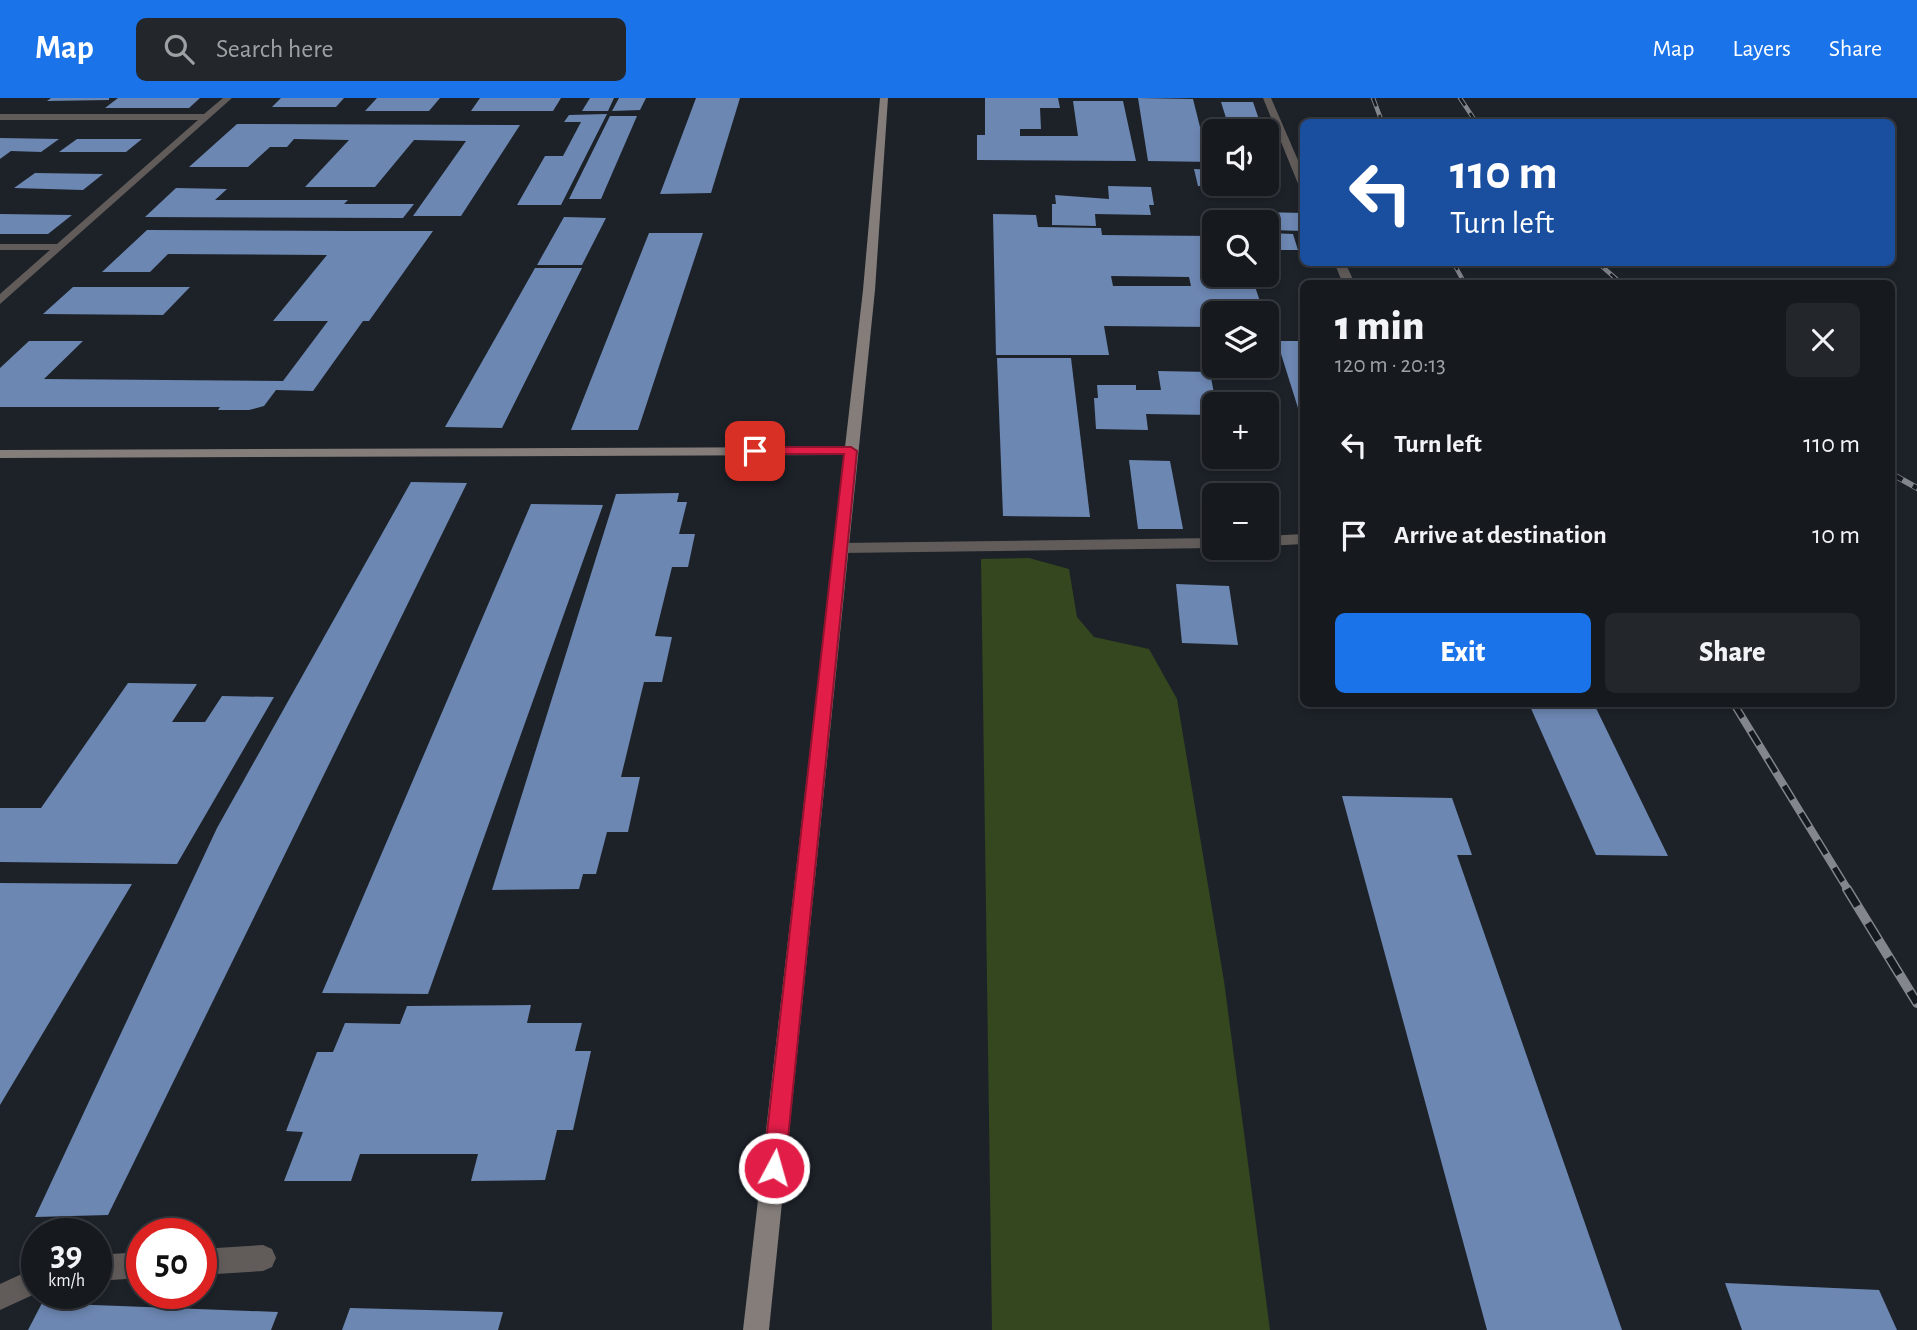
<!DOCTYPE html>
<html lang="en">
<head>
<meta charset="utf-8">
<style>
	body { margin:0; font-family:"Alegreya Sans",sans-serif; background:#23272c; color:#f1f3f6; height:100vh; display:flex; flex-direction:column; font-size:26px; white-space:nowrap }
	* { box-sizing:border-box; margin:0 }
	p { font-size:23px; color:#9ea1a4 }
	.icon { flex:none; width:38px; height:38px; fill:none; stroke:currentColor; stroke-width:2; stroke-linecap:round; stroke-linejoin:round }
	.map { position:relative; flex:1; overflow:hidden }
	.panel { position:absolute; left:1300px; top:182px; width:595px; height:427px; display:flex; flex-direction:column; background:#161a1f; border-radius:10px; box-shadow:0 4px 10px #0003,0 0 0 2px #35383d }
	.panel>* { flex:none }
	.top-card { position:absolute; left:1300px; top:21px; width:595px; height:147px; border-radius:10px; box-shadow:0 4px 10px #0003,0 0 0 2px #35383d; background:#1a4fa0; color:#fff; overflow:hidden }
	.controls { position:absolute; left:1202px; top:21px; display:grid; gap:14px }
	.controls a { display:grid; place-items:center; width:77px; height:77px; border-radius:10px; background:#161a1f; box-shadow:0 4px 10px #0003,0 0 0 2px #35383d; font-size:35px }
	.speed { position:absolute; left:21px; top:1120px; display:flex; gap:14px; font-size:35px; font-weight:700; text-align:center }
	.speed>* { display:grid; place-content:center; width:91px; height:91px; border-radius:50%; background:#161a1f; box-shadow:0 4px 10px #0003,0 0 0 2px #35383d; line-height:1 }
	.speed small { font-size:18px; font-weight:400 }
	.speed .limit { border:10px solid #d22; background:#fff; color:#111 }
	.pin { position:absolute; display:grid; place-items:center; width:60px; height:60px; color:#fff; margin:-30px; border-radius:14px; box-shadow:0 4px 10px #0006 }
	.me { position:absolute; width:77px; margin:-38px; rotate:6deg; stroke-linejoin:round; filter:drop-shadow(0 0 5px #0008) }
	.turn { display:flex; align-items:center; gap:24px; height:147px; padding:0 35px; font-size:32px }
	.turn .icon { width:91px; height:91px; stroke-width:2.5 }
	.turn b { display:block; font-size:49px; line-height:60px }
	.round { display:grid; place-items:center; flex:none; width:74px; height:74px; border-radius:10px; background:#23272c }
	.summary { display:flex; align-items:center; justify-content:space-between; height:119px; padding:0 35px }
	h1 { font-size:42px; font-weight:800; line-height:52px }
	.action { display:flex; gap:14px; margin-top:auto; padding:14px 35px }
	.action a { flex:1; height:80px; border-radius:10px; background:#1a73e8; color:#fff; font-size:28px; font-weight:800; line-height:80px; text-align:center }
	.action a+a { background:#23272c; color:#f1f3f6 }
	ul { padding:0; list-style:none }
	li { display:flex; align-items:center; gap:21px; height:91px; padding:0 35px }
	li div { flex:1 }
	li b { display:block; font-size:26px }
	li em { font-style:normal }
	header { display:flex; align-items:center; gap:42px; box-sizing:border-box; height:98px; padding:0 35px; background:#1a73e8; color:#fff }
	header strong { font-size:33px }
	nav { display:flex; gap:38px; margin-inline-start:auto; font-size:24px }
	.search { width:490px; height:63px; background:#23272c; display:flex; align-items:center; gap:18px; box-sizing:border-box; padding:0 24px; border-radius:10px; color:#9ea1a4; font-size:26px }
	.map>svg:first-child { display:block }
	.green { fill:#34471e }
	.building { fill:#6c87b2; fill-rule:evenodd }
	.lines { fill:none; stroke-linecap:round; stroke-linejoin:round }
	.lane { fill:#615c5a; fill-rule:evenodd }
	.street { fill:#615c5a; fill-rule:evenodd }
	.secondary { fill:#847d7a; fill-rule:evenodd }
	.rail-far3-casing { stroke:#83878d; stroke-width:4.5 }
	.rail-far2-casing { stroke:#83878d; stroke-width:6 }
	.rail-far1-casing { stroke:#83878d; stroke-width:8 }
	.rail-casing { stroke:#83878d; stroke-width:10 }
	.rail-far3 { stroke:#14181f; stroke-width:2.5; stroke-dasharray:9; stroke-linecap:butt }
	.rail-far2 { stroke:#14181f; stroke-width:4.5; stroke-dasharray:12; stroke-linecap:butt }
	.rail-far1 { stroke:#14181f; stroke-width:5; stroke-dasharray:16; stroke-linecap:butt }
	.rail { stroke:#14181f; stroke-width:7; stroke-dasharray:20; stroke-linecap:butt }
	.route { fill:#e11d48; stroke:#92132f; stroke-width:2 }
</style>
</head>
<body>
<header>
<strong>Map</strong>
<div class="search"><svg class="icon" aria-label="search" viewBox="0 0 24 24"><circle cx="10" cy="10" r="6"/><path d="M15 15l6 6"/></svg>Search here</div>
<nav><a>Map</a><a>Layers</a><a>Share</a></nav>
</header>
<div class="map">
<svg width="1917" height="1232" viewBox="0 0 1917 1232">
	<rect width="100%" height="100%" fill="#1d2229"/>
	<!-- green -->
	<polygon class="green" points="1029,460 1069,471 1077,519 1094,539 1149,551 1177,601 1224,883 1270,1232 992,1232 981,461"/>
	<!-- building -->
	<g class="building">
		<polygon points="51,0 109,0 109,2 47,3"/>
		<polygon points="118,0 200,0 189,10 105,10"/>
		<polygon points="281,0 344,0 336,9 272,9"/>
		<polygon points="377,0 440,0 429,13 365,13"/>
		<polygon points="480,0 561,0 553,13 471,13"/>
		<polygon points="590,0 614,0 608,13 582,13"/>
		<polygon points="619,0 646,0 640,12 612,13"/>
		<polygon points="696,0 740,0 711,95 660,96"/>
		<polygon points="985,0 1058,0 1060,10 1040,10 1041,31 1020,31 1020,38 1078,38 1073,3 1123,3 1136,63 977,62 977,37 985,37"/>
		<polygon points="1138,0 1193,1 1205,49 1214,49 1214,64 1148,63"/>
		<polygon points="1221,4 1253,4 1263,33 1230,33"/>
		<polygon points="607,16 561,107 517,107 545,58 563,58 581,24 564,24 569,17"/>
		<polygon points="610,18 637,18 601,101 569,101"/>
		<polygon points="237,26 520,27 461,118 413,118 466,43 414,42 375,89 305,89 349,42 294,41 287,49 270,49 248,69 189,69"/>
		<polygon points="0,40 59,41 41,54 11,53 0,61"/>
		<polygon points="77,41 142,41 126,54 59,54"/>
		<polygon points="1194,71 1214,72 1214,88 1198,88"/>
		<polygon points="1267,72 1272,72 1277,89 1240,88 1240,86 1267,86"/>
		<polygon points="35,75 103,76 83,92 14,90"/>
		<polygon points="1108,88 1151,89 1154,107 1149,107 1151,117 1095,116 1096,128 1052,127 1052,106 1056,106 1055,97 1109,101"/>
		<polygon points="176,90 227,91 215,102 348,102 344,106 414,106 403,120 145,119"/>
		<polygon points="1222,113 1303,115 1304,133 1267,132 1267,124 1225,124"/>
		<polygon points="0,116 72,117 48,136 0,136"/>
		<path d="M993,116L1036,117L1038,129L1101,130L1102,137L1214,138V177H1251L1264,215H1214V229L1104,228L1109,257H996ZM1111,178L1189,179L1191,188H1113Z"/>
		<polygon points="564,119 606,120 582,167 537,167"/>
		<polygon points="147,132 347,133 433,133 369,223 363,223 313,293 276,292 264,308 249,312 218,312 220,309 0,309 0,270 29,243 83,243 44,281 283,283 328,223 273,223 327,157 168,156 150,174 102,174"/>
		<polygon points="649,135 703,135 638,332 571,332"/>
		<polygon points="1267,135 1293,136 1298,152 1270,152"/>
		<polygon points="535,170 582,170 502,330 445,329"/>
		<polygon points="73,189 190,189 163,217 43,216"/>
		<polygon points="1277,243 1304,243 1304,326 1303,326"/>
		<polygon points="997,260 1071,260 1090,419 1003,418"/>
		<polygon points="1158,273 1210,274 1215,301 1209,301 1212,317 1146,316 1148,332 1096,331 1094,300 1098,300 1097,287 1136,287 1136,292 1161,292"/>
		<polygon points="1129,362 1170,363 1183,431 1138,431"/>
		<polygon points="411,384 467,385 108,1117 35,1119 217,730"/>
		<polygon points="679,395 677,404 687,404 679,436 695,436 688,469 672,469 655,538 672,539 662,584 644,584 621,679 640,679 628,734 607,734 596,776 583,776 579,791 492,792 616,396"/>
		<polygon points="531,406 603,407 428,896 322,895"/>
		<polygon points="1176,486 1229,488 1238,547 1182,545"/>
		<polygon points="128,585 197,586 172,624 205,624 222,598 274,599 177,766 0,764 0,710 41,710"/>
		<polygon points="1529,606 1594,606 1668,758 1596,757"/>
		<polygon points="1342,698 1452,700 1472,757 1457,757 1622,1232 1487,1232"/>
		<polygon points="0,785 132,786 0,1007"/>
		<polygon points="531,907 527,925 582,925 575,953 591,953 573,1032 557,1032 545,1082 471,1083 478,1056 360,1056 351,1083 284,1083 303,1034 286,1033 317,954 333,954 345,925 400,926 407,908"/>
		<polygon points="1725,1185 1879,1192 1897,1232 1742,1232"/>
		<polygon points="42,1205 278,1214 271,1232 28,1232"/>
		<polygon points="350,1210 503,1214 498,1232 342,1232"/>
	</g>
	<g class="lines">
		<!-- lane -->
		<g class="lane">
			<polygon points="1263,0 1271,0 1304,76 1304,91 1299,88"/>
			<polygon points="1334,164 1345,164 1355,186 1343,186"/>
			<polygon points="1304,436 1304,446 1267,448 1267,438"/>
			<polygon points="1214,440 1214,450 841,455 833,450 841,445"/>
		</g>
		<!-- street -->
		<g class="street">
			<polygon points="223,0 232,0 0,206 0,196 50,152 0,152 0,146 57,146 198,22 0,22 0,16 204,16"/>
			<polygon points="263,1147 272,1151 276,1160 272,1169 263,1173 201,1177 201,1151"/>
			<polygon points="142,1154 142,1180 96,1183 96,1157"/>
			<polygon points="37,1169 37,1195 0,1212 0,1186"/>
		</g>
		<!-- secondary -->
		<polygon class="secondary" points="880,0 888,0 875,192 769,1232 743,1232 844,357 0,360 0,352 845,349 863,192"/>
		<defs>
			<g id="rail-far3">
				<polyline points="1373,0 1382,24"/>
				<polyline points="1460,0 1476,24"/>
				<polyline points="1453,164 1465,186"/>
				<polyline points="1597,164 1622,186"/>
			</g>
			<polyline id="rail-far2" points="1892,376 1917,390"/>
			<polyline id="rail-far1" points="1734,606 1848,792"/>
			<polyline id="rail" points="1847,791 1917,905"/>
		</defs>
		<!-- rail-far3 casing -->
		<use href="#rail-far3" class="rail-far3-casing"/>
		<!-- rail-far2 casing -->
		<use href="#rail-far2" class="rail-far2-casing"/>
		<!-- rail-far1 casing -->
		<use href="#rail-far1" class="rail-far1-casing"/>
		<!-- rail casing -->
		<use href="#rail" class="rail-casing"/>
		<!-- rail-far3 -->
		<use href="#rail-far3" class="rail-far3"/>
		<!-- rail-far2 -->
		<use href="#rail-far2" class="rail-far2"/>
		<!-- rail-far1 -->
		<use href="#rail-far1" class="rail-far1"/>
		<!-- rail -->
		<use href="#rail" class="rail"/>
	</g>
	<!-- route -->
	<polygon class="route" points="755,349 851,349 857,353 785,1070 782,1078 774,1081 766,1078 763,1070 844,356 750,356 750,350"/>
</svg>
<div class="controls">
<a><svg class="icon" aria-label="sound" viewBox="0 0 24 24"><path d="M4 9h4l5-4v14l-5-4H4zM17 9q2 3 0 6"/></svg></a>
<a><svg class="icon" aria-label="search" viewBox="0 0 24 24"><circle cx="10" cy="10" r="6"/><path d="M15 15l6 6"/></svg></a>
<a><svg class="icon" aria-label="layers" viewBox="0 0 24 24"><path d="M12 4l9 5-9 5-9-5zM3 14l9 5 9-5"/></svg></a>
<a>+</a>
<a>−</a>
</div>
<div class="speed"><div>39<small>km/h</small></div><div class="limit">50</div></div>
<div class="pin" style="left:755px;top:353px;background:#d93025"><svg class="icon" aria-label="arrive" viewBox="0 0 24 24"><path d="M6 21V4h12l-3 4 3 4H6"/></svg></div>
<svg class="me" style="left:774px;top:1070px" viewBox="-20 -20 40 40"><circle r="17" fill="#e11d48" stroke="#fff" stroke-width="3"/><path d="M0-11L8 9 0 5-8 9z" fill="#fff"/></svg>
<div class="top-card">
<div class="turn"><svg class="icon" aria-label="left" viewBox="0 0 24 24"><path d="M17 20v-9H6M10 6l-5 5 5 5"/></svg><div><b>110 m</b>Turn left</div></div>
</div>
<section class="panel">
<div class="summary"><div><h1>1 min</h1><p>120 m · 20:13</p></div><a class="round"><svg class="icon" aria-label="close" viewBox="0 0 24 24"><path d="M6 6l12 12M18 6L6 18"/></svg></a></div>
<ul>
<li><svg class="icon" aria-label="left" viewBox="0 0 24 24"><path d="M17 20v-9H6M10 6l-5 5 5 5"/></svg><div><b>Turn left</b></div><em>110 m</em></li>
<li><svg class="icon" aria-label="arrive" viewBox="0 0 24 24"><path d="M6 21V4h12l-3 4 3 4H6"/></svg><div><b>Arrive at destination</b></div><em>10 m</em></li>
</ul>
<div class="action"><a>Exit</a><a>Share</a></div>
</section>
</div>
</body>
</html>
